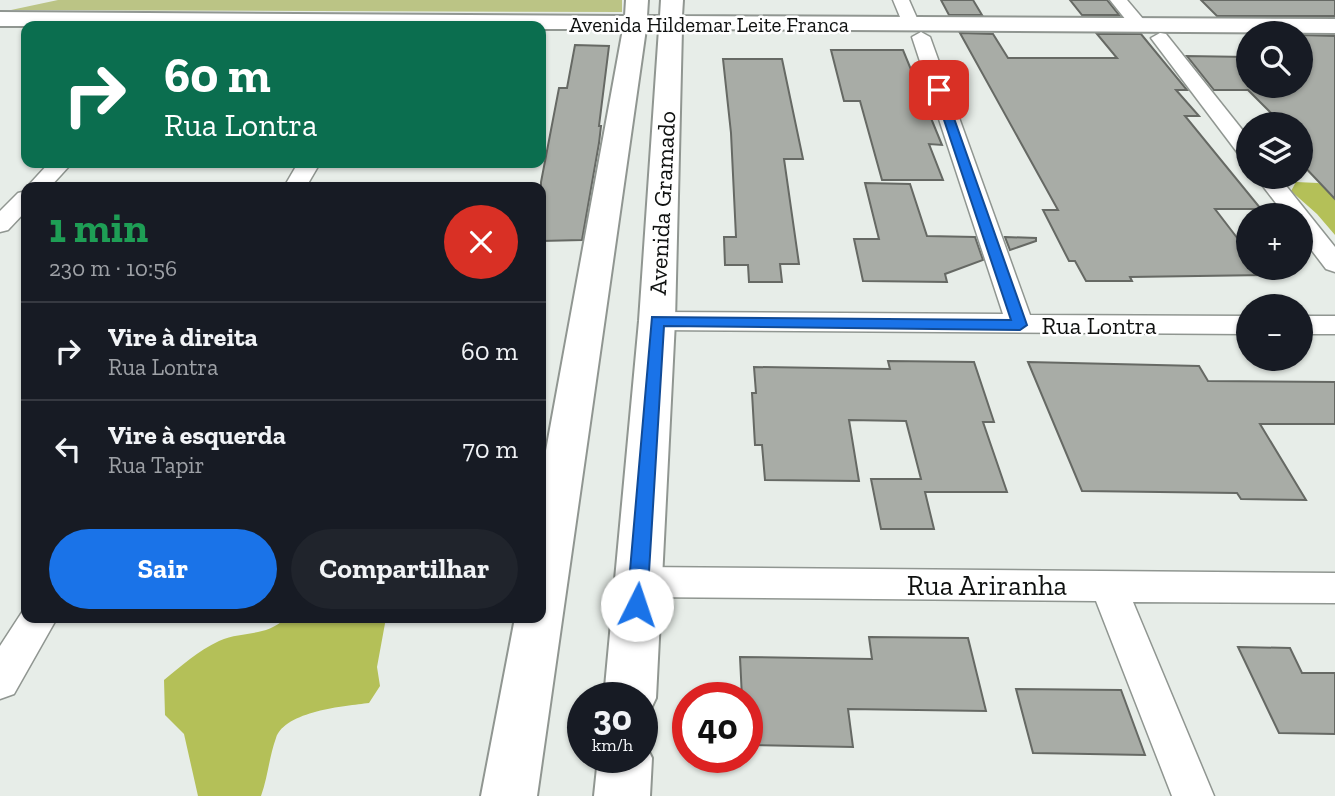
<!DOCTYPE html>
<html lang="pt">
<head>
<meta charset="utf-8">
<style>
	body { margin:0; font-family:"Zilla Slab",serif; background:#20242c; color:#f1f3f6; height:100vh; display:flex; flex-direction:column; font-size:26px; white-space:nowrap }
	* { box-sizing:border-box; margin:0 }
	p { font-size:23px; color:#9ea1a6 }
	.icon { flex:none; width:38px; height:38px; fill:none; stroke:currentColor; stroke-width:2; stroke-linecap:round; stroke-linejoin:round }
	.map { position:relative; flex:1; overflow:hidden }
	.panel { position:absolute; left:21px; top:182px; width:525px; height:441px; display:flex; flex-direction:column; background:#171b24; border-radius:14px; box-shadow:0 2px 5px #0004 }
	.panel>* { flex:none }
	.banner { position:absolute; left:21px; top:21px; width:525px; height:147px; border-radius:14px; box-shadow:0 2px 5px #0004; background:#0b6e4f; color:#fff; overflow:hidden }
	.buttons { position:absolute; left:1236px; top:21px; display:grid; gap:14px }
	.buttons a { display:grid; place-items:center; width:77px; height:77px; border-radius:50%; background:#171b24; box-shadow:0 2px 5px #0004; font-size:35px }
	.speed { position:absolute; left:567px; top:682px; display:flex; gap:14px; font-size:35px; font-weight:700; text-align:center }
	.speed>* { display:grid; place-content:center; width:91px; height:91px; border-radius:50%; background:#171b24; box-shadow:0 2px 5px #0004; line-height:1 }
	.speed small { font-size:18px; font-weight:400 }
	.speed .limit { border:10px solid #d22; background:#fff; color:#111 }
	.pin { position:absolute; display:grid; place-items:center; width:60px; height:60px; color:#fff; margin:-30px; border-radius:14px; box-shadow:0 4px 10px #0006 }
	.me { position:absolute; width:77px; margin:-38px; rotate:4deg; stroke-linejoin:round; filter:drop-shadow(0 0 5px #0008) }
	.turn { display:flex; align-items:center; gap:24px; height:147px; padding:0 28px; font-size:32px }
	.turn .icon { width:91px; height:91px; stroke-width:2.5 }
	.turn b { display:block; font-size:49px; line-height:60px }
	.round { display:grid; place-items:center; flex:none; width:74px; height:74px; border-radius:37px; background:#20242c }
	.overview { display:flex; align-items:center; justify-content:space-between; height:119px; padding:0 28px }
	h1 { font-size:42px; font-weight:700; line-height:52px; color:#1e9e55 }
	.primary-button { display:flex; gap:14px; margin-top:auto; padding:14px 28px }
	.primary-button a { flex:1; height:80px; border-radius:42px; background:#1a73e8; color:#fff; font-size:28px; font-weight:700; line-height:80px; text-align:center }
	.primary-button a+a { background:#20242c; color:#f1f3f6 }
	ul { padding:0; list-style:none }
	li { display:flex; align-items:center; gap:21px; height:98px; padding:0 28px; border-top:2px solid #363941 }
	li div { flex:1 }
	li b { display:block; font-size:26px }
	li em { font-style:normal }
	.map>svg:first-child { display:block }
	.green { fill:#bbc485 }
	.forest { fill:#b4c058 }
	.building { fill:#a8aca6; stroke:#666964; stroke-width:2 }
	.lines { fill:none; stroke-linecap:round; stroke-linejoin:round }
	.street-casing { stroke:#909691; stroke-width:3 }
	.secondary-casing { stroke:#909691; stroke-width:4 }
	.street { fill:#fff; fill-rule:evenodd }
	.secondary { fill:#fff; fill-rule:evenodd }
	.route { fill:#1a73e8; stroke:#114b97; stroke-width:2 }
	.labels { text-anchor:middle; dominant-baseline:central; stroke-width:5; stroke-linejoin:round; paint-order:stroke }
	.far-street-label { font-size:21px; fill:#0f1110; stroke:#fff }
	.street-label { font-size:24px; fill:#0f1110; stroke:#fff }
	.near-street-label { font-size:28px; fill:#0f1110; stroke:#fff }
</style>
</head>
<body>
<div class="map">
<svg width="1335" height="796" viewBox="0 0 1335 796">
	<rect width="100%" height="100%" fill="#e7ede8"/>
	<!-- green -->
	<polygon class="green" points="58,0 622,0 622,12 11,10"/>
	<!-- forest -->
	<g class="forest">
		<polygon points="1296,182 1318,183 1335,191 1335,235 1317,214 1291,191"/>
		<path d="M286,618H386L377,667L380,686L369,703C345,706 285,711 276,738C269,757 268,777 261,796H198L184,734L165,715L164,680C181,666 198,651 219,641C244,630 264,638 286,618Z"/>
	</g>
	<!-- building -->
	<g class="building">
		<polygon points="941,0 973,0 982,15 949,15"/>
		<polygon points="1070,0 1107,0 1119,15 1082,15"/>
		<polygon points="1201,0 1335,0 1335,16 1217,16"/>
		<polygon points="960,33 993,34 1008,58 1117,58 1097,34 1141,34 1187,90 1176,90 1199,116 1185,116 1261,209 1215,209 1248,252 1248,268 1260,268 1265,275 1130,277 1132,281 1086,281 1075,261 1069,261 1043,210 1058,210"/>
		<polygon points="1300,35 1335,36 1335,199 1300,162 1300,124 1287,124 1278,114 1272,114 1248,90 1214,90 1187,56 1248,57 1248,86 1300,86"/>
		<polygon points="575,45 609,46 599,126 601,126 599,143 582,240 541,241 541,182 559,88 567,88"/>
		<polygon points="831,50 903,50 942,145 929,144 943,180 882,180 860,101 844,101"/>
		<polygon points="723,59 782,59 803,159 784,159 799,264 780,264 782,282 749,282 748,265 725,265 724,237 736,237 731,133"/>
		<polygon points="865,183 910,184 927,236 975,237 983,260 945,274 947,282 863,281 854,239 879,239"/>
		<polygon points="1005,237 1036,238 1036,241 1010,250"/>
		<polygon points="888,361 974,362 994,422 983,422 1007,492 925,492 934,529 881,529 871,479 921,479 906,421 849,420 859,481 765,480 762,445 755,445 752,393 756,393 754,367 890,369"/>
		<polygon points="1028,362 1199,366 1208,381 1335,382 1335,424 1260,424 1306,500 1241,499 1237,493 1082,491"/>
		<polygon points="869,637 968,638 986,711 848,709 853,747 747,745 747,698 742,698 740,657 872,659"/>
		<polygon points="1238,647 1290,648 1302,673 1335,673 1335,734 1279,733"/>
		<polygon points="1016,689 1121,690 1145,755 1033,753"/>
	</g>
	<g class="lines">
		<defs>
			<g id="street">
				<polygon points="893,0 909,0 920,25 917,29 905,29"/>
				<polygon points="1110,0 1127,0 1149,26 1146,30 1134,30"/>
				<polygon points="921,32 930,37 1030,315 1248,316 1248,334 657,330 647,327 643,321 647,315 657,312 1003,314 912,37"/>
				<polygon points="1160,33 1166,34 1248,137 1248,157 1240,156 1154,42 1151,38"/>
				<polygon points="49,163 72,163 50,187 26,188"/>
				<polygon points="298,163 320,163 306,187 284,187"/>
				<polygon points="1256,177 1279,177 1335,247 1335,272 1326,269 1300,235 1300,215 1285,215"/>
				<polygon points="26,191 26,211 8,230 0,232 0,211 18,193"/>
				<rect x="1300" y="316" width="35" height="18"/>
				<polygon points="639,567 1335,573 1335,603 1133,602 1214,796 1172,796 1096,601 639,597 626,593 621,582 626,571"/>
				<polygon points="26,606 26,618 57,618 14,694 0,699 0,646"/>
			</g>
			<g id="secondary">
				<polygon points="626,0 648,0 647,16 660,16 661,0 683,0 682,16 1335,19 1335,33 682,29 675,321 656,698 648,715 642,717 642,698 604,698 639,321 659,29 646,29 537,796 481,796 515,618 541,618 541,478 623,29 541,29 541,26 0,26 0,12 625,16"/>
				<polygon points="642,738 652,758 650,796 594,796 598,758 642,758"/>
			</g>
		</defs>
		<!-- street casing -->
		<use href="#street" class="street-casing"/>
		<!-- secondary casing -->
		<use href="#secondary" class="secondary-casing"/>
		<!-- street -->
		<use href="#street" class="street"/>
		<!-- secondary -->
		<use href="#secondary" class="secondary"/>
	</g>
	<!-- route -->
	<polygon class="route" points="935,87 944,90 1027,325 1020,330 664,326 647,605 644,611 637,614 630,611 627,605 652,317 1011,320 934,90"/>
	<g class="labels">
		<!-- far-street labels -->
		<g class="far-street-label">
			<text x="709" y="24">Avenida Hildemar Leite Franca</text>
		</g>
		<!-- street labels -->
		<g class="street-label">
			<text transform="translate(662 203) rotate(-87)">Avenida Gramado</text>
			<text x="1099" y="325">Rua Lontra</text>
		</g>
		<!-- near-street labels -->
		<g class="near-street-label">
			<text x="987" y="585">Rua Ariranha</text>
		</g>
	</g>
</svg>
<div class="buttons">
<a><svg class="icon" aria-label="search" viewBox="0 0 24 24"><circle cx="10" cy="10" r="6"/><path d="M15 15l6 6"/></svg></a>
<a><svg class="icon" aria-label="layers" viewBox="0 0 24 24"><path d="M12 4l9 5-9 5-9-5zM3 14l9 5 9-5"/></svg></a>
<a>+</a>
<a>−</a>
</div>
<div class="speed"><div>30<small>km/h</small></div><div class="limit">40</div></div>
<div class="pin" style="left:939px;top:90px;background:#d93025"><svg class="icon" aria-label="arrive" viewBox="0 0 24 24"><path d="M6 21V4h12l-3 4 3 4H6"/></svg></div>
<svg class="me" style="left:637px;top:605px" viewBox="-20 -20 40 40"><circle r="19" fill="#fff"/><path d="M0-13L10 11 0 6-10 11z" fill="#1a73e8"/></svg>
<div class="banner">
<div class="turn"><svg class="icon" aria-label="right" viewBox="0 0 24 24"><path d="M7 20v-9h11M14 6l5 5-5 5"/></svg><div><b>60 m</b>Rua Lontra</div></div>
</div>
<section class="panel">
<div class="overview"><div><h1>1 min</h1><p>230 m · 10:56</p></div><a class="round" style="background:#d93025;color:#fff"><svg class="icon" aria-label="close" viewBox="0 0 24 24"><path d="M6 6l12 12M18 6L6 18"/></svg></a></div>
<ul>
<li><svg class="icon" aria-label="right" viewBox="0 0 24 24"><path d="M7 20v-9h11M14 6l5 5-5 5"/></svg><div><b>Vire à direita</b><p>Rua Lontra</p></div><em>60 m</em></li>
<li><svg class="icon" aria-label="left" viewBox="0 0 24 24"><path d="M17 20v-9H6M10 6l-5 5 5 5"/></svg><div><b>Vire à esquerda</b><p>Rua Tapir</p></div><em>70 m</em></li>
</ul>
<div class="primary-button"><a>Sair</a><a>Compartilhar</a></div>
</section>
</div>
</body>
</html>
